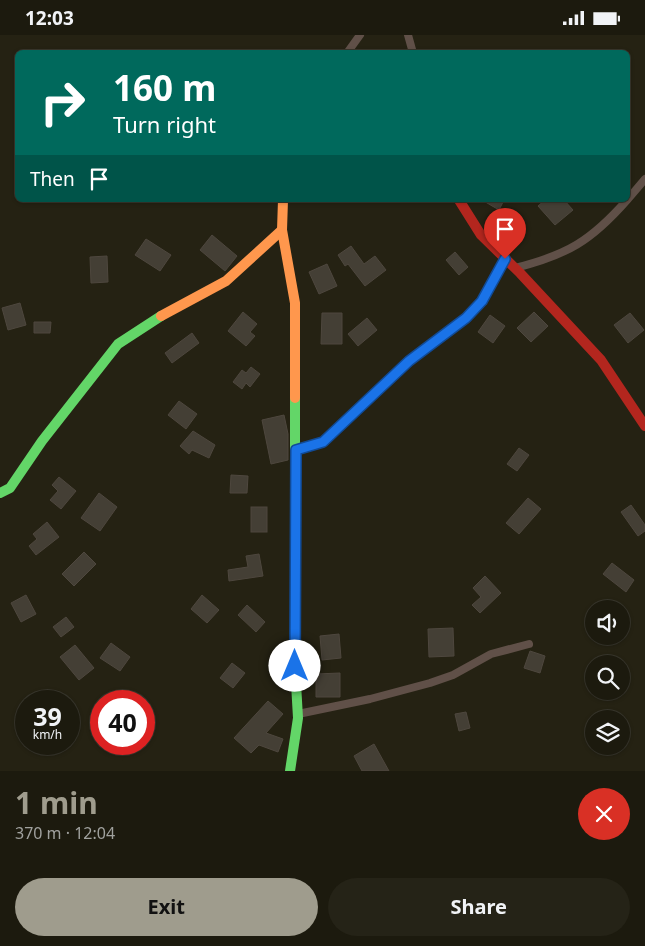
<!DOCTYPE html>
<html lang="en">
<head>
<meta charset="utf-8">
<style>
	body { margin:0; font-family:"Noto Sans",sans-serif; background:#252317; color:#f1f3f6; height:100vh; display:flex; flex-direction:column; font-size:19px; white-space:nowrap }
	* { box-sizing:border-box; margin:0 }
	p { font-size:16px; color:#a0a19e }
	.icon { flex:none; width:28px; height:28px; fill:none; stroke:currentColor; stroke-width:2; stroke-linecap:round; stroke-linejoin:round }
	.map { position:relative; height:736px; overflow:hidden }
	.drawer { display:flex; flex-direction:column; background:#1c1a0e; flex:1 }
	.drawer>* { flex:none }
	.guide { position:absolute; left:15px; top:15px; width:615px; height:152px; border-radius:8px; box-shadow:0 1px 4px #0004,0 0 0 1px #3a382e; background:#00695c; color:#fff; overflow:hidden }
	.fabs { position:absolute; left:585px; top:565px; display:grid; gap:10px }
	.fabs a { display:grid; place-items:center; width:45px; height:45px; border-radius:50%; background:#1c1a0e; box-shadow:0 1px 4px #0004,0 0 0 1px #3a382e; font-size:25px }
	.speed { position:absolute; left:15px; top:655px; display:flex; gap:10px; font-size:25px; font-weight:700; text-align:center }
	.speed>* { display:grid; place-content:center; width:65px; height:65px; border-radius:50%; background:#1c1a0e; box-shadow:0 1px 4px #0004,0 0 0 1px #3a382e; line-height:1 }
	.speed small { font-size:12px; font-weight:400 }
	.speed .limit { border:8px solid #d22; background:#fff; color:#111 }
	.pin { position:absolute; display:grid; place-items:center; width:42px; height:42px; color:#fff; margin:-51px -21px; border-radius:50% 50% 50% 0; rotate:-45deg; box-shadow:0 0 5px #0007 }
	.pin .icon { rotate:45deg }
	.me { position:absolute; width:55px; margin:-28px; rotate:0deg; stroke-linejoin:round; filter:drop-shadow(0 0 4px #0008) }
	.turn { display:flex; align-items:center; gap:18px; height:105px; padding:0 15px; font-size:22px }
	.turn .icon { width:65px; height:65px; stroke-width:2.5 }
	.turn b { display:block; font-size:35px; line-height:42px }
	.then { display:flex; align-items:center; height:48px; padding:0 15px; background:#0003; gap:10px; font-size:19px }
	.round { display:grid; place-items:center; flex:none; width:52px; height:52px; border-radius:26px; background:#252317 }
	.summary { display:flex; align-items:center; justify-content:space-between; height:85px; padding:0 15px }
	h1 { font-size:30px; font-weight:700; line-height:38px; color:#9f9c8d }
	.action { display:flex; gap:10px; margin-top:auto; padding:10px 15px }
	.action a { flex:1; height:58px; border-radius:30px; background:#9f9c8d; color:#111; font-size:20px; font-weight:700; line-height:58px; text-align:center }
	.action a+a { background:#252317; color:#f1f3f6 }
	.status { display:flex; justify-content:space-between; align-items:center; height:35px; padding:0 25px; background:#1c1a0e; direction:ltr }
	.status svg { height:14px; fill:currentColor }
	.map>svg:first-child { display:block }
	.building { fill:#443f35; stroke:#4e473e }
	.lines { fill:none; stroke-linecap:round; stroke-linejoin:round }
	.street { stroke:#605048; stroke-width:8 }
	.fast { stroke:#63d668; stroke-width:10 }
	.slow { stroke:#ff974d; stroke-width:10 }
	.jam { stroke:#b3261e; stroke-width:10 }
	.route-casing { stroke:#114b97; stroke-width:12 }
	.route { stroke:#1a73e8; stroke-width:9 }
</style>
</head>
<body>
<div class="status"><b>12:03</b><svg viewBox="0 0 49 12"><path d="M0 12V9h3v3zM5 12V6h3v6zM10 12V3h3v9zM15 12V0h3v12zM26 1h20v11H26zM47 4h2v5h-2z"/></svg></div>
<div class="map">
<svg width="645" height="736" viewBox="0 0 645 736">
	<rect width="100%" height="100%" fill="#252213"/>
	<!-- building -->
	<g class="building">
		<polygon points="482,165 504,165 499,175"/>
		<polygon points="545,165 564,165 573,175 555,190 538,171"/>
		<polygon points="212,200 237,221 225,236 200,215"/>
		<polygon points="146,204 171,220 160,236 135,220"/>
		<polygon points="351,211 364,229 375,221 386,235 365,251 348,229 345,231 338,220"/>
		<polygon points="455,217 468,232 459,240 446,225"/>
		<polygon points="107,221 108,247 91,248 90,222"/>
		<polygon points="327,229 337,251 319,259 309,237"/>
		<polygon points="20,268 26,290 8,295 2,273"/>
		<polygon points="243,277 257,289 250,297 255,301 246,311 228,296"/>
		<polygon points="534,277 548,291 531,307 517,293"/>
		<polygon points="322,278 342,278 342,309 321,309"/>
		<polygon points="630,278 644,295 628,308 614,290"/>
		<polygon points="490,280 505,291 493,308 478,297"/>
		<polygon points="367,283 377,295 358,311 348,299"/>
		<polygon points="34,287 51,287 50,298 34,298"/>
		<polygon points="192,298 199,308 172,328 165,318"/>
		<polygon points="251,332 260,339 250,352 246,348 242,354 233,347 242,335 246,338"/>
		<polygon points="179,366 197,379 186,394 168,380"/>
		<polygon points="284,380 288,399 288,425 271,429 262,385"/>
		<polygon points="193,396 215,410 209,423 192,415 189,419 180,411"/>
		<polygon points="519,413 529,420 517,436 507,429"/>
		<polygon points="231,440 248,441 247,458 230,458"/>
		<polygon points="59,442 76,456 61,474 50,465 58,456 52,450"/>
		<polygon points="99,458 117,472 100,496 81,483"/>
		<polygon points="528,463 541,474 519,499 506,488"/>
		<polygon points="631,470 645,490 645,496 638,501 621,477"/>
		<rect x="251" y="472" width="16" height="25"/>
		<polygon points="47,487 59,502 36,520 29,511 37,504 33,499"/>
		<polygon points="84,517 96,529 74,551 62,539"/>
		<polygon points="259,519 263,541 229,546 228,535 248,532 246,521"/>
		<polygon points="612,528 634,545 626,557 603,539"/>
		<polygon points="485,541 501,558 480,578 472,570 481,562 473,553"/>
		<polygon points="26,560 36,579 21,587 11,568"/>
		<polygon points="202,560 219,575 207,588 191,574"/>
		<polygon points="247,570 265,587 256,597 238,580"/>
		<polygon points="66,582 74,592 61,602 53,592"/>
		<polygon points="453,593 454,621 429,622 428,594"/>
		<polygon points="339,599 341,623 322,625 320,601"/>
		<polygon points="111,608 130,622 120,636 100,623"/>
		<polygon points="75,610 94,633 79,645 60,622"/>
		<polygon points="530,616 545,621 540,638 524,633"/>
		<polygon points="232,628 245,638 233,653 220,643"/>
		<polygon points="340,638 340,662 316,662 316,639"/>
		<polygon points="268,666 283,679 266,698 283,704 278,717 259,710 251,718 234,703"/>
		<polygon points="466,677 470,693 459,696 455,679"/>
		<polygon points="374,709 389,736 362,736 354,721"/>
	</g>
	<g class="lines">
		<!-- street -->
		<g class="street">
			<polyline points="408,0 413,18"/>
			<polyline points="347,18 360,0"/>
			<polyline points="628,164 645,144"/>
			<path d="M515,233C567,220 591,206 627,165"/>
			<polyline points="296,415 323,407 409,325 466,283 482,266 505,224"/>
			<polyline points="298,679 370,664 430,648 453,640 491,619 529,609"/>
		</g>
		<!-- fast -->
		<g class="fast">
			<polyline points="0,458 10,453 42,406 118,309 161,281"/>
			<polyline points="290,736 298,683 295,631 295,363"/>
		</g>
		<!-- slow -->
		<g class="slow">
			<polyline points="283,165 282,195 295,268 295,363"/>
			<polyline points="161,281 226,246 282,195"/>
		</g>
		<!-- jam -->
		<polyline class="jam" points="459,165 481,200 520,238 601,325 645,391"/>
	</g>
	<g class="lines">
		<defs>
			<polyline id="route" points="295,631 296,415 323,407 409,326 466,283 482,266 505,224"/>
		</defs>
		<!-- route casing -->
		<use href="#route" class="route-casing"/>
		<!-- route -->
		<use href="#route" class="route"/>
	</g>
</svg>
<div class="fabs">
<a><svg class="icon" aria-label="sound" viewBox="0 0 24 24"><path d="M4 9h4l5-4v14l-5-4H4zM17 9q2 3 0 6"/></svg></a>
<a><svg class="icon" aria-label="search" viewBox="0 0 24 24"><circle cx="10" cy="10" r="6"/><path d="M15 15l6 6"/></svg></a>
<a><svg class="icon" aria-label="layers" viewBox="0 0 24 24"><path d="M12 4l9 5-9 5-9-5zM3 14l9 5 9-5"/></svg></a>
</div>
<div class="speed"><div>39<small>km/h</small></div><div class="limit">40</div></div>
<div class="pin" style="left:505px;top:224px;background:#d93025"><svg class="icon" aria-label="arrive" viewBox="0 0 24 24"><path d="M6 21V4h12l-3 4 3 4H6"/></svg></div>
<svg class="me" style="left:295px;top:631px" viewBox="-20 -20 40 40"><circle r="19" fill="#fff"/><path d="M0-13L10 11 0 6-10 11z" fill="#1a73e8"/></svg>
<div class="guide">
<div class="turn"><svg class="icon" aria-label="right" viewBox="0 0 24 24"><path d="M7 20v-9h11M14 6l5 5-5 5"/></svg><div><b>160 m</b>Turn right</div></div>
<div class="then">Then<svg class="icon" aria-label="arrive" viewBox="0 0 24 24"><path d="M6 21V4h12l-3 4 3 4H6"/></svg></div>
</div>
</div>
<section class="drawer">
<div class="summary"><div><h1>1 min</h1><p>370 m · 12:04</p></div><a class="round" style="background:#d93025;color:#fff"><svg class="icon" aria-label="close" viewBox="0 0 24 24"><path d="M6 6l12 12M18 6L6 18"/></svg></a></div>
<div class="action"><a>Exit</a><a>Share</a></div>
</section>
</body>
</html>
